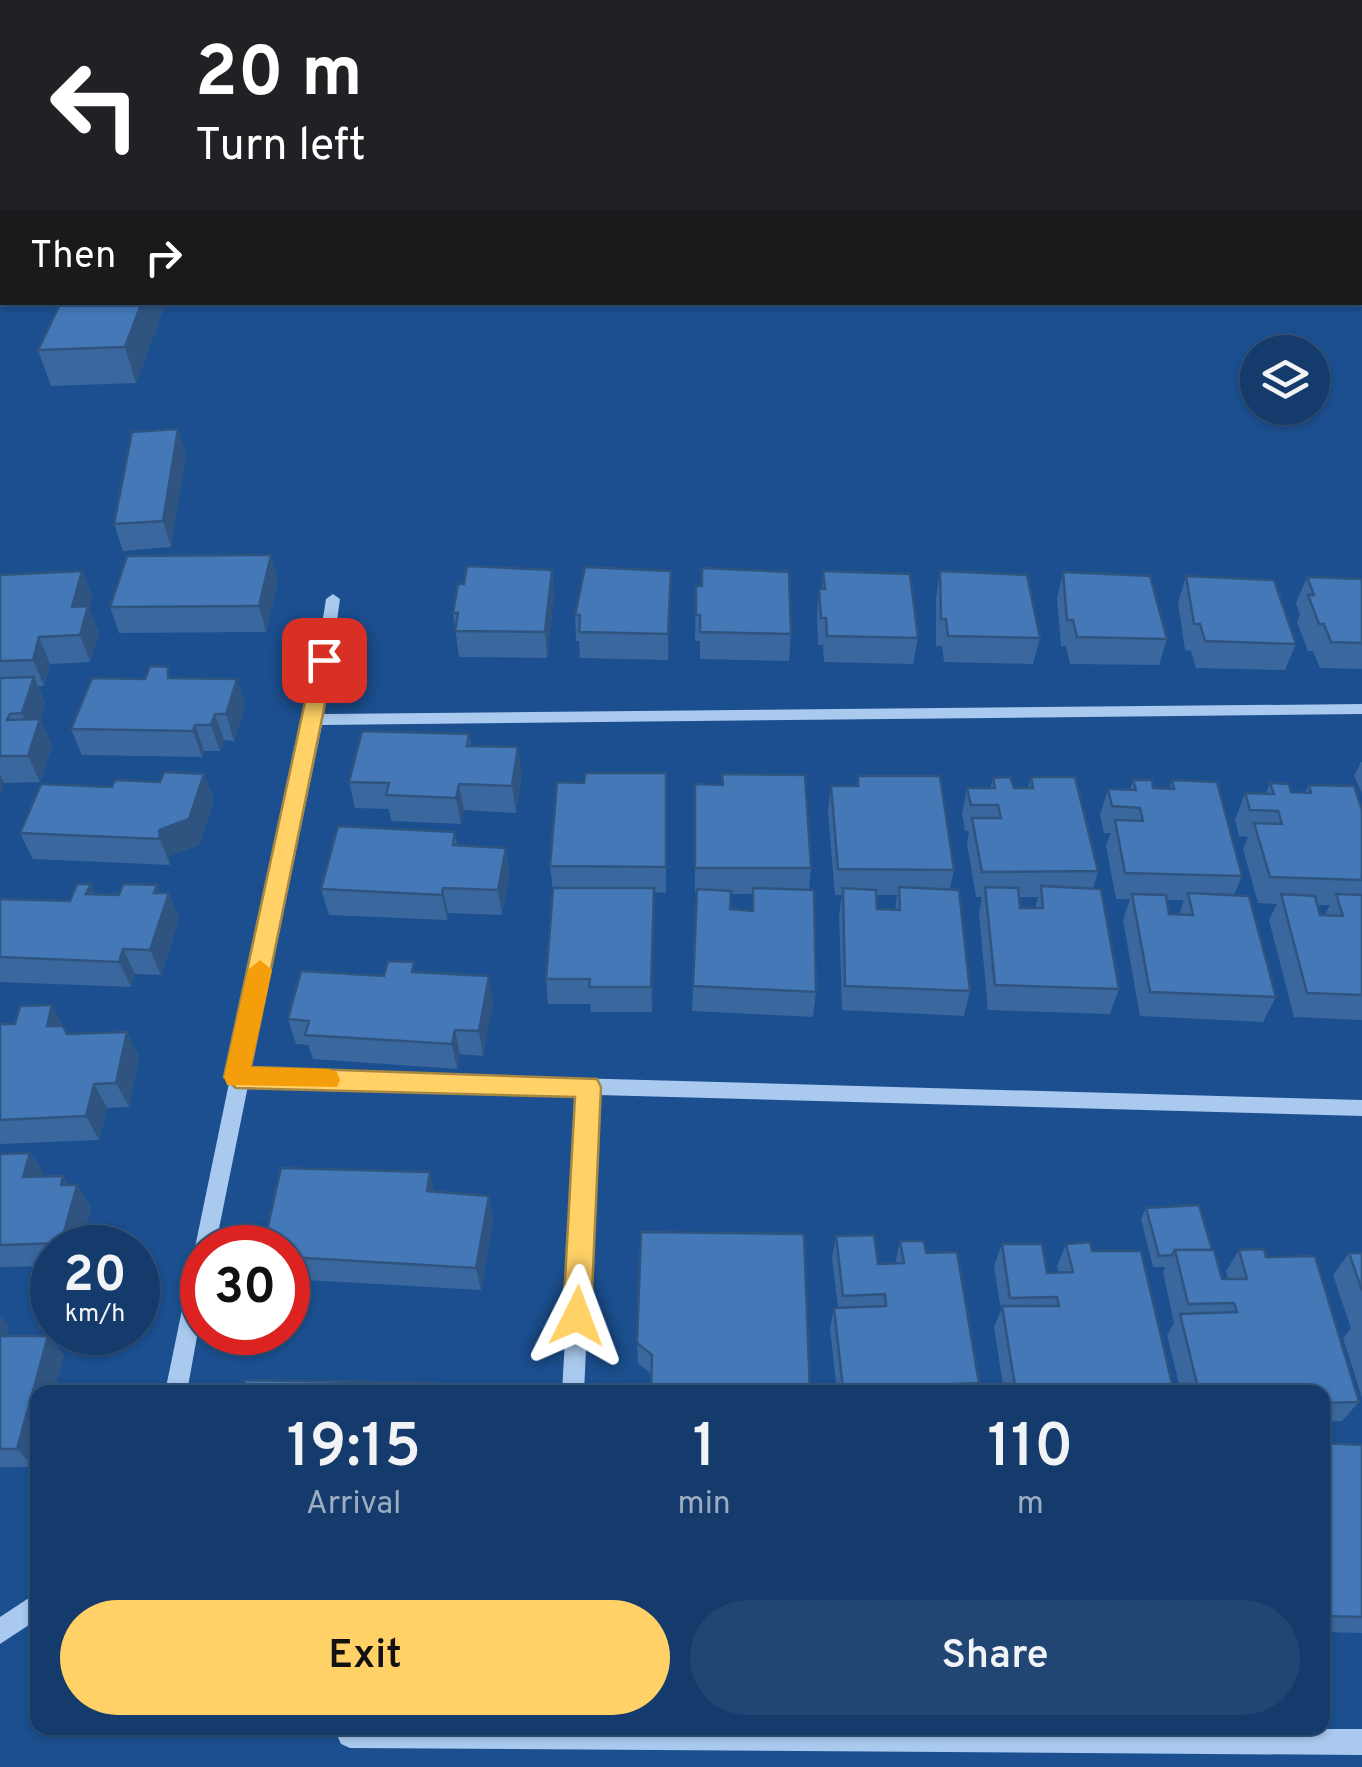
<!DOCTYPE html>
<html lang="en">
<head>
<meta charset="utf-8">
<style>
	body { margin:0; font-family:Overpass,sans-serif; background:#214673; color:#f1f3f6; height:100vh; display:flex; flex-direction:column; font-size:38px; white-space:nowrap }
	* { box-sizing:border-box; margin:0 }
	p { font-size:32px; color:#9dadc1 }
	.icon { flex:none; width:55px; height:55px; fill:none; stroke:currentColor; stroke-width:2; stroke-linecap:round; stroke-linejoin:round }
	.map { position:relative; flex:1; overflow:hidden }
	.sheet { position:absolute; left:30px; top:1385px; width:1300px; height:350px; display:flex; flex-direction:column; background:#143b6b; border-radius:20px; box-shadow:0 2px 8px #0004,0 0 0 2px #33557e }
	.sheet>* { flex:none }
	.banner { position:absolute; left:0px; top:0px; width:1362px; height:305px; box-shadow:0 2px 8px #0004,0 0 0 2px #33557e; background:#202124; color:#fff; overflow:hidden }
	.buttons { position:absolute; left:1240px; top:335px; display:grid; gap:20px }
	.buttons a { display:grid; place-items:center; width:90px; height:90px; border-radius:50%; background:#143b6b; box-shadow:0 2px 8px #0004,0 0 0 2px #33557e; font-size:50px }
	.speed { position:absolute; left:30px; top:1225px; display:flex; gap:20px; font-size:50px; font-weight:700; text-align:center }
	.speed>* { display:grid; place-content:center; width:130px; height:130px; border-radius:50%; background:#143b6b; box-shadow:0 2px 8px #0004,0 0 0 2px #33557e; line-height:1 }
	.speed small { font-size:25px; font-weight:400 }
	.speed .limit { border:15px solid #d22; background:#fff; color:#111 }
	.pin { position:absolute; display:grid; place-items:center; width:85px; height:85px; color:#fff; margin:-42px; border-radius:20px; box-shadow:0 5px 15px #0006 }
	.me { position:absolute; width:110px; margin:-55px; rotate:3deg; stroke-linejoin:round; filter:drop-shadow(0 0 8px #0008) }
	.turn { display:flex; align-items:center; gap:35px; height:210px; padding:0 30px; font-size:45px }
	.turn .icon { width:130px; height:130px; stroke-width:2.5 }
	.turn b { display:block; font-size:70px; line-height:85px }
	.then { display:flex; align-items:center; height:95px; padding:0 30px; background:#0003; gap:20px; font-size:38px }
	.eta { display:flex; justify-content:space-evenly; align-items:center; height:170px; text-align:center }
	.eta b { font-size:60px; font-weight:600; line-height:70px }
	.primary-button { display:flex; gap:20px; margin-top:auto; padding:20px 30px }
	.primary-button a { flex:1; height:115px; border-radius:60px; background:#ffd166; color:#111; font-size:40px; font-weight:600; line-height:115px; text-align:center }
	.primary-button a+a { background:#214673; color:#f1f3f6 }
	.map>svg:first-child { display:block }
	.green { fill:#2e69ad }
	.lines { fill:none; stroke-linecap:round; stroke-linejoin:round }
	.minor { fill:#a9c9ee; fill-rule:evenodd }
	.wall { fill:#3a679d; fill-rule:evenodd }
	.shaded-wall { fill:#305480 }
	.building { fill:#4478b7; stroke:#305480; stroke-width:2.5 }
	.route { fill:#ffd166; stroke:#a68842; stroke-width:2.5 }
	.slow { fill:#f59e0b }
</style>
</head>
<body>
<div class="map">
<svg width="1362" height="1767" viewBox="0 0 1362 1767">
	<rect width="100%" height="100%" fill="#1b4f8f"/>
	<!-- green -->
	<polygon class="green" points="146,0 581,0 581,2 145,2"/>
	<g class="lines">
		<!-- minor -->
		<g class="minor">
			<polygon points="604,0 612,0 613,2 605,2"/>
			<rect x="0" y="82" width="2" height="6"/>
			<polygon points="333,594 340,599 324,714 1362,704 1362,714 322,725 251,1069 1362,1100 1362,1116 598,1095 584,1392 562,1392 579,1095 248,1086 215,1248 202,1248 202,1309 187,1392 165,1392 229,1083 226,1077 232,1070 307,720 326,599"/>
			<polygon points="38,1592 38,1619 0,1644 0,1617"/>
			<polygon points="340,1728 1362,1729 1362,1755 350,1748 341,1744 337,1735"/>
		</g>
	</g>
	<!-- wall -->
	<g class="wall">
		<polygon points="0,1 2,2 2,48 0,48"/>
		<polygon points="2,196 2,301 0,301 0,201"/>
		<polygon points="61,302 166,302 136,383 51,386 38,350"/>
		<polygon points="178,429 186,455 171,547 123,551 114,524"/>
		<polygon points="552,570 554,596 547,658 459,657 453,613"/>
		<polygon points="82,571 92,597 89,609 99,633 90,662 50,664 44,686 38,686 45,703 40,720 52,745 40,782 4,783 0,796 0,575"/>
		<polygon points="671,571 668,660 580,658 579,641 576,641 575,615"/>
		<polygon points="823,571 918,638 913,664 824,662 823,645 818,645 817,616 819,589 822,589"/>
		<polygon points="940,571 1040,638 1033,664 944,662 942,646 936,646 936,598"/>
		<polygon points="1063,572 1167,639 1159,665 1070,664 1066,646 1061,646 1057,599"/>
		<polygon points="1186,576 1296,644 1285,670 1196,668 1191,651 1185,650 1178,603"/>
		<polygon points="1307,577 1362,579 1362,669 1320,668 1313,651 1308,651 1297,622 1300,615 1296,603"/>
		<polygon points="278,581 266,632 119,633 110,607"/>
		<polygon points="696,586 791,634 789,661 700,659 700,641 695,641"/>
		<polygon points="171,678 245,705 234,741 224,740 220,751 204,751 202,757 82,755 71,729 145,679"/>
		<polygon points="469,734 471,746 522,773 516,813 464,810 461,824 391,821 389,809 355,808 349,782"/>
		<polygon points="1361,762 1362,762 1362,793 1354,776"/>
		<polygon points="666,773 666,893 654,892 652,1012 591,1012 590,1004 548,1004 546,979 553,891 550,866 584,783"/>
		<polygon points="204,774 214,800 199,845 169,856 170,865 33,859 20,833 112,787 160,782"/>
		<path d="M722,774L811,868L809,890L816,992L813,1017L692,1011L697,893H695V784L722,785ZM731,894H753L752,911L730,909Z"/>
		<path d="M858,776L954,870L950,889L970,991L964,1016L842,1010L839,914L842,895H835L828,812L831,786H856ZM876,895H897L895,910L877,909Z"/>
		<path d="M1031,777L1098,871L1093,889L1119,989L1110,1014L988,1010L979,913L982,897H976L967,844L969,831H965L962,814L967,788H990L993,778L1014,788H1028ZM1019,897H1038L1035,908H1020Z"/>
		<path d="M1133,780L1153,788L1169,789L1172,780L1242,876L1234,895L1276,997L1263,1022L1140,1016L1123,920L1130,899H1116L1106,845L1111,833H1104L1100,815L1108,789L1130,790ZM1166,900H1184L1179,915L1169,914Z"/>
		<path d="M1270,783L1291,792H1305L1309,785L1362,810V1020L1294,1017L1269,920L1277,904L1258,903L1243,849L1248,837L1239,836L1235,820L1245,793L1266,794ZM1318,905H1330L1325,915H1320Z"/>
		<polygon points="455,832 457,845 506,848 509,874 502,915 448,913 447,920 329,915 321,889"/>
		<polygon points="169,893 179,919 161,975 135,974 131,987 0,982 0,899 70,901 95,894"/>
		<polygon points="416,972 493,1001 483,1056 460,1054 457,1069 313,1059 308,1045 296,1044 288,1019 384,976"/>
		<polygon points="0,1024 66,1030 67,1034 139,1056 129,1107 107,1108 99,1140 0,1144"/>
		<polygon points="30,1153 45,1176 69,1185 77,1185 91,1208 81,1248 52,1248 52,1266 0,1267 0,1154"/>
		<polygon points="489,1196 493,1218 481,1290 288,1279 288,1248"/>
		<polygon points="1146,1208 1212,1250 1222,1279 1228,1279 1226,1271 1239,1250 1266,1257 1359,1402 1342,1421 1322,1422 1322,1392 1181,1392 1167,1335 1174,1323 1163,1272 1165,1267 1153,1267 1141,1219"/>
		<polygon points="804,1234 652,1374 638,1364 637,1343"/>
		<polygon points="836,1236 878,1264 895,1264 900,1241 926,1253 979,1383 976,1392 837,1392 830,1329 834,1308 838,1308 832,1258"/>
		<polygon points="1002,1244 1047,1273 1059,1273 1057,1266 1066,1244 1092,1251 1174,1392 1004,1392 994,1327 1001,1310 994,1266"/>
		<polygon points="1349,1253 1362,1253 1362,1398 1343,1338 1351,1328 1333,1275"/>
		<polygon points="0,1316 8,1326 6,1336 48,1336 64,1356 38,1392 38,1456 34,1467 0,1467"/>
		<polygon points="1322,1443 1362,1445 1362,1633 1322,1632"/>
	</g>
	<!-- shaded-wall -->
	<g class="shaded-wall">
		<polygon points="142,302 166,302 136,383 125,347"/>
		<polygon points="178,429 186,455 171,547 163,521"/>
		<polygon points="271,555 278,581 266,632 259,606"/>
		<polygon points="552,570 554,596 547,658 545,632"/>
		<polygon points="82,571 92,597 89,609 99,633 90,662 80,635 72,607"/>
		<polygon points="671,571 671,598 668,660 668,634"/>
		<polygon points="39,637 50,664 44,686 33,660"/>
		<polygon points="34,677 45,703 40,720 52,745 40,782 28,756 33,738 22,713"/>
		<polygon points="237,679 245,705 234,741 226,714"/>
		<polygon points="215,714 224,740 220,751 211,725"/>
		<polygon points="195,725 204,751 202,757 193,731"/>
		<polygon points="518,747 522,773 516,813 512,786"/>
		<polygon points="0,774 4,783 0,796"/>
		<polygon points="204,774 214,800 199,845 169,856 170,865 160,839 159,830"/>
		<polygon points="459,784 464,810 461,824 456,798"/>
		<polygon points="506,848 509,874 502,915 498,890"/>
		<polygon points="91,884 103,910 86,894"/>
		<polygon points="157,885 165,904 169,893 179,919 161,975 150,950 154,893"/>
		<polygon points="443,888 448,913 447,920 442,895"/>
		<polygon points="654,888 654,914 652,1012 651,987"/>
		<polygon points="123,949 135,974 131,987 119,962"/>
		<polygon points="489,976 493,1001 483,1056 479,1031"/>
		<polygon points="52,1005 66,1030 61,1051 47,1026"/>
		<polygon points="455,1030 460,1054 457,1069 452,1044"/>
		<polygon points="127,1032 139,1056 129,1107 116,1083"/>
		<polygon points="94,1084 107,1108 99,1140 86,1116"/>
		<polygon points="30,1153 45,1176 23,1177"/>
		<polygon points="430,1172 435,1195 427,1191"/>
		<polygon points="63,1176 75,1194 77,1185 91,1208 81,1248 64,1248 61,1243 61,1185"/>
		<polygon points="489,1196 493,1218 481,1290 476,1268"/>
		<polygon points="0,1316 8,1326 0,1354"/>
		<polygon points="48,1336 64,1356 54,1392 38,1392 38,1456 34,1467 17,1449"/>
	</g>
	<!-- building -->
	<g class="building">
		<polygon points="93,0 92,2 2,2 2,25 0,25 0,1"/>
		<polygon points="2,196 2,265 0,265 0,201"/>
		<polygon points="61,302 142,302 125,347 38,350"/>
		<polygon points="178,429 163,521 114,524 132,432"/>
		<polygon points="271,555 259,606 110,607 127,556"/>
		<polygon points="467,566 552,570 545,632 455,631 458,613 453,613 458,584 464,584"/>
		<polygon points="585,567 671,571 668,634 579,632 580,615 575,615"/>
		<polygon points="702,568 789,572 791,634 700,632 700,615 696,615 696,586 702,586"/>
		<polygon points="82,571 72,607 88,606 80,635 39,637 33,660 0,661 0,575"/>
		<polygon points="823,571 910,574 918,638 827,636 826,618 821,618 819,589 825,589"/>
		<polygon points="940,571 1027,575 1040,638 948,636 946,619 941,619"/>
		<polygon points="1063,572 1150,576 1167,639 1077,637 1073,620 1067,620"/>
		<polygon points="1186,576 1274,580 1296,644 1205,641 1200,624 1194,624"/>
		<polygon points="1307,577 1362,579 1362,643 1331,642 1324,624 1319,624 1308,595 1314,595"/>
		<polygon points="150,666 168,667 168,678 237,679 226,714 215,714 211,725 195,725 193,731 71,729 92,678 145,679"/>
		<polygon points="34,677 22,713 10,714 7,720 40,719 28,756 0,756 0,678"/>
		<polygon points="362,731 469,734 467,746 518,747 512,786 459,784 456,798 386,795 389,783 349,782"/>
		<polygon points="164,772 204,774 189,819 159,830 160,839 20,833 41,784 112,787 115,780 160,782"/>
		<polygon points="585,773 666,773 666,867 550,866 557,782 584,783"/>
		<polygon points="722,774 805,775 811,868 695,868 695,784 723,785"/>
		<polygon points="858,776 940,776 954,870 838,869 831,786 858,786"/>
		<polygon points="1010,777 1014,788 1033,788 1031,777 1075,777 1098,871 982,872 972,818 1001,818 998,805 971,805 967,788 995,788 993,778"/>
		<polygon points="1133,780 1152,780 1153,788 1174,789 1172,780 1217,782 1242,876 1125,873 1115,820 1143,821 1140,808 1112,806 1108,789 1136,790"/>
		<polygon points="1270,783 1289,784 1291,792 1311,793 1309,785 1354,786 1362,810 1362,880 1270,877 1254,823 1282,824 1278,811 1250,810 1245,793 1274,794"/>
		<polygon points="338,826 455,832 453,845 506,848 498,890 443,888 442,895 321,889"/>
		<polygon points="77,884 91,884 86,894 119,895 123,884 157,885 154,893 169,893 150,950 123,949 119,962 0,957 0,899 70,901"/>
		<polygon points="1041,886 1101,889 1119,989 995,985 985,887 1018,888 1020,908 1043,908"/>
		<polygon points="899,887 959,890 970,991 845,986 843,888 876,890 877,909 900,910"/>
		<polygon points="553,888 654,888 651,987 589,987 590,979 546,979"/>
		<polygon points="753,888 814,890 816,992 693,986 697,889 731,891 730,909 753,911"/>
		<polygon points="1188,893 1249,896 1276,997 1150,992 1132,894 1166,895 1169,914 1193,915"/>
		<polygon points="1281,894 1315,896 1320,915 1343,916 1336,894 1362,895 1362,995 1307,993"/>
		<polygon points="388,961 414,962 412,972 489,976 479,1031 455,1030 452,1044 305,1035 309,1021 288,1019 301,971 384,976"/>
		<polygon points="52,1005 47,1026 63,1026 67,1034 127,1032 116,1083 94,1084 86,1116 0,1120 0,1024 15,1024 20,1006"/>
		<polygon points="30,1153 23,1177 63,1176 61,1185 77,1185 61,1243 0,1245 0,1154"/>
		<polygon points="281,1168 430,1172 427,1191 489,1196 476,1268 288,1257 288,1248 263,1248"/>
		<polygon points="1199,1205 1212,1250 1175,1250 1172,1255 1159,1256 1146,1208"/>
		<polygon points="641,1232 804,1234 810,1392 651,1392 652,1355 637,1343"/>
		<polygon points="874,1235 878,1264 904,1263 900,1241 924,1241 926,1253 957,1252 979,1383 843,1389 834,1308 886,1306 885,1294 843,1296 836,1236"/>
		<polygon points="1090,1242 1092,1251 1141,1251 1174,1392 1016,1392 1002,1306 1059,1306 1057,1297 1010,1298 1002,1244 1042,1244 1047,1273 1073,1272 1066,1244"/>
		<polygon points="1264,1249 1266,1257 1315,1256 1359,1402 1322,1403 1322,1392 1199,1392 1180,1314 1237,1312 1234,1303 1188,1304 1175,1250 1214,1250 1222,1279 1247,1279 1239,1250"/>
		<polygon points="1349,1253 1362,1253 1362,1290"/>
		<polygon points="0,1336 48,1336 17,1449 0,1449"/>
		<polygon points="245,1380 440,1383 439,1392 242,1392"/>
		<polygon points="1322,1443 1362,1445 1362,1617 1322,1616"/>
	</g>
	<!-- route -->
	<polygon class="route" points="324,653 334,660 251,1067 597,1079 601,1087 591,1316 587,1325 577,1329 567,1325 563,1316 575,1097 236,1088 224,1077 314,660"/>
	<!-- slow -->
	<polygon class="slow" points="260,960 272,970 251,1067 328,1069 337,1072 340,1080 337,1087 227,1085 224,1077 248,970"/>
</svg>
<div class="buttons">
<a><svg class="icon" aria-label="layers" viewBox="0 0 24 24"><path d="M12 4l9 5-9 5-9-5zM3 14l9 5 9-5"/></svg></a>
</div>
<div class="speed"><div>20<small>km/h</small></div><div class="limit">30</div></div>
<div class="pin" style="left:324px;top:660px;background:#d93025"><svg class="icon" aria-label="arrive" viewBox="0 0 24 24"><path d="M6 21V4h12l-3 4 3 4H6"/></svg></div>
<svg class="me" style="left:577px;top:1316px" viewBox="-20 -20 40 40"><path d="M0-17L14 15 0 8-14 15z" fill="#ffd166" stroke="#fff" stroke-width="4"/></svg>
<div class="banner">
<div class="turn"><svg class="icon" aria-label="left" viewBox="0 0 24 24"><path d="M17 20v-9H6M10 6l-5 5 5 5"/></svg><div><b>20 m</b>Turn left</div></div>
<div class="then">Then<svg class="icon" aria-label="right" viewBox="0 0 24 24"><path d="M7 20v-9h11M14 6l5 5-5 5"/></svg></div>
</div>
<section class="sheet">
<div class="eta">
<div><b>19:15</b><p>Arrival</p></div>
<div><b>1</b><p>min</p></div>
<div><b>110</b><p>m</p></div>
</div>
<div class="primary-button"><a>Exit</a><a>Share</a></div>
</section>
</div>
</body>
</html>
